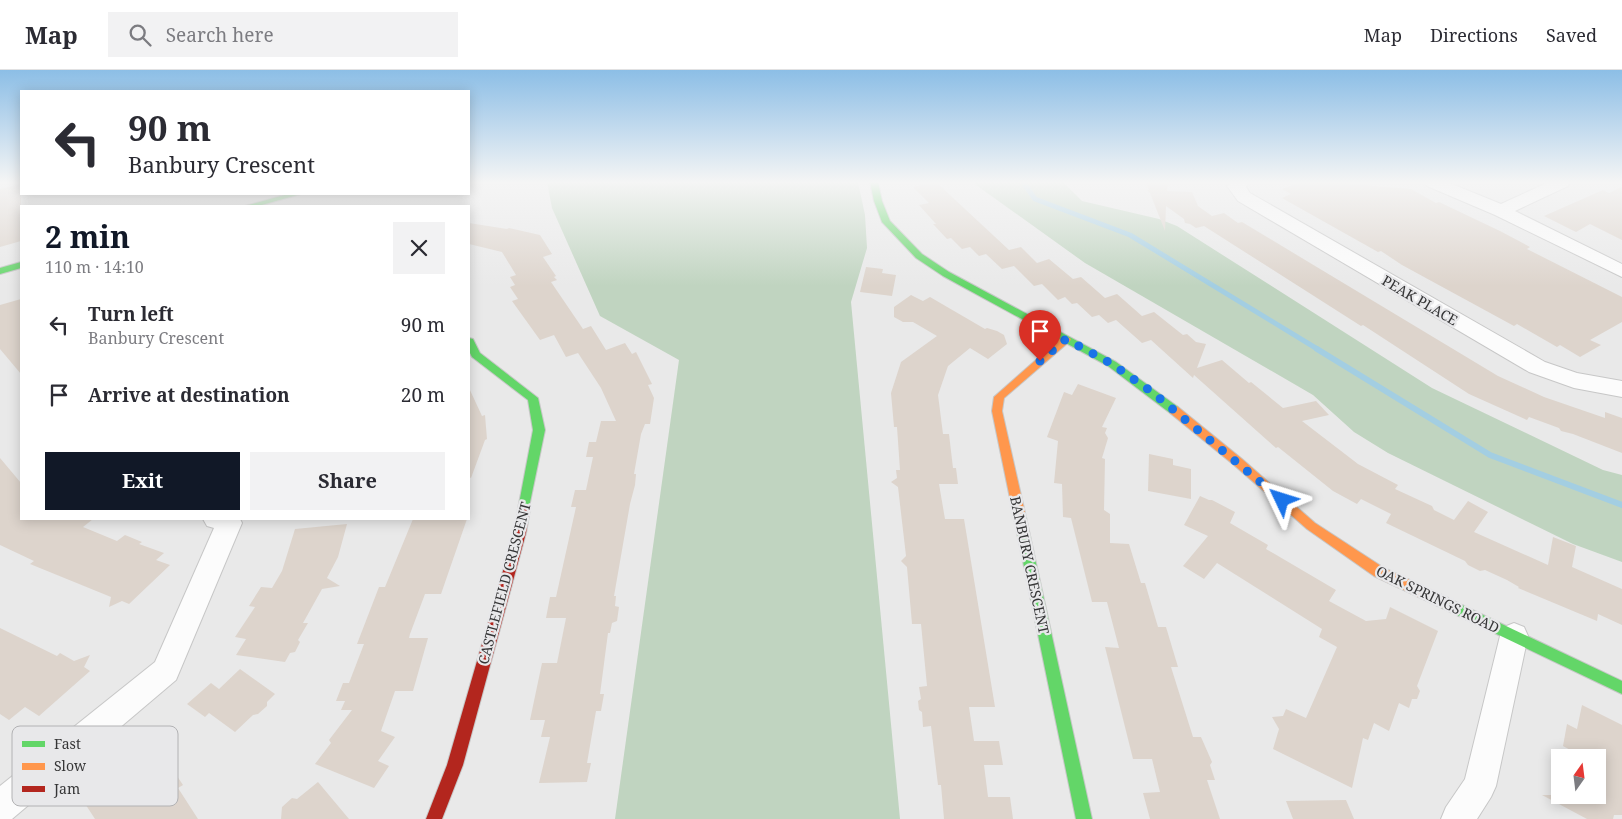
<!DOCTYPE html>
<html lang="en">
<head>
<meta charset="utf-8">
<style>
	body { margin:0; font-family:"Noto Serif",serif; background:#f2f2f3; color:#2b2b33; height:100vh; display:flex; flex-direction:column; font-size:19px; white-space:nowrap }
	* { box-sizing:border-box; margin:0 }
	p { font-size:16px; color:#7c7c81 }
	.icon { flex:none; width:28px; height:28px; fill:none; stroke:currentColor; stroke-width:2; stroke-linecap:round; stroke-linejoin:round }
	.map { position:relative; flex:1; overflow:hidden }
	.details { position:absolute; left:20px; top:135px; width:450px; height:315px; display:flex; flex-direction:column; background:#fff; border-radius:0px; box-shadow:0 2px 12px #0003 }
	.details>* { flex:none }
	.top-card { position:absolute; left:20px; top:20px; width:450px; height:105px; border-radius:0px; box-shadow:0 2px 12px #0003; background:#fff; color:#2b2b33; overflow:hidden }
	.needle { width:32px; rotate:14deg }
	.controls { position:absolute; left:1551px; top:679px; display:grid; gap:10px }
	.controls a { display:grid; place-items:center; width:55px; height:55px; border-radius:0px; background:#fff; box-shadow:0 2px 12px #0003; font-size:25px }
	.pin { position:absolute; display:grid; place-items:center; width:42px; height:42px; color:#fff; margin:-51px -21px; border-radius:50% 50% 50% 0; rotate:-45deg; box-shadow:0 0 5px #0007 }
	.pin .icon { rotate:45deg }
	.me { position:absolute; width:55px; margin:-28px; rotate:311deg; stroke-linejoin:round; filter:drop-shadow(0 0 4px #0008) }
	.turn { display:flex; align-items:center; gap:18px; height:105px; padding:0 25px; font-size:22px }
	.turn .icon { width:65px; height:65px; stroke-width:2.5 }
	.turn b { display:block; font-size:35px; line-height:42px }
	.round { display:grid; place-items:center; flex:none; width:52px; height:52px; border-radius:0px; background:#f2f2f3 }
	.overview { display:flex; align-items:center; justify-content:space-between; height:85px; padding:0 25px }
	h1 { font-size:30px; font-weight:700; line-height:38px; color:#111827 }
	.button { display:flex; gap:10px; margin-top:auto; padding:10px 25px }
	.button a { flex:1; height:58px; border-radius:0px; background:#111827; color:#fff; font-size:20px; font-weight:700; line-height:58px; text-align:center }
	.button a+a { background:#f2f2f3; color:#2b2b33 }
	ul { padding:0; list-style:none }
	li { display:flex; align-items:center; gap:15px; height:70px; padding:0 25px }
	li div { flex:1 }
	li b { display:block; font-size:19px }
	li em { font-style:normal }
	header { display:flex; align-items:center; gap:30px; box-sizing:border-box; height:70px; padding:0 25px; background:#fff; border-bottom:1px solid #e1e1e2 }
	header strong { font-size:24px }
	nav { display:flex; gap:28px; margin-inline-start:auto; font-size:18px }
	.search { width:350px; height:45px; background:#f2f2f3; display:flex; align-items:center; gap:12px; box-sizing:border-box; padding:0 18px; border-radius:0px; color:#7c7c81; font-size:19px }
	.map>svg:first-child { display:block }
	.green { fill:#c0d4c0 }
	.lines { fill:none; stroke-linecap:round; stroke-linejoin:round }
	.stream-far1 { stroke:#a3cee2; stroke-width:5 }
	.stream { stroke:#a3cee2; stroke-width:6 }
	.building { fill:#ddd4cc }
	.street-casing { stroke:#c7c7c7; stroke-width:2 }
	.fast-casing { stroke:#c7c7c7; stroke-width:2 }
	.slow-casing { stroke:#c7c7c7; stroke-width:2 }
	.jam-casing { stroke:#c7c7c7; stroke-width:2 }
	.street { fill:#fcfcfc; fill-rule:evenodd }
	.fast { fill:#63d668; fill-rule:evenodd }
	.slow { fill:#ff974d; fill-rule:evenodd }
	.jam { fill:#b3261e; fill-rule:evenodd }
	.route { stroke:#1a73e8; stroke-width:9; stroke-dasharray:0 16.2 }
	.labels { text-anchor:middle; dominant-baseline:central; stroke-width:4.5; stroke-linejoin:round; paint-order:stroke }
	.street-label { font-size:14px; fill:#353536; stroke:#e8e8ea }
	.key { fill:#e8e8ea; stroke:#b2b2b4; stroke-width:1 }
	.key-label { font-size:14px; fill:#353536 }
</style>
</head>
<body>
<header>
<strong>Map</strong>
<div class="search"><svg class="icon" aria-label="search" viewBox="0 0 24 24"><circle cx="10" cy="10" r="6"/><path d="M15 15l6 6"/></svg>Search here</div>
<nav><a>Map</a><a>Directions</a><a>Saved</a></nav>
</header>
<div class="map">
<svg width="1622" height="749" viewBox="0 0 1622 749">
	<rect width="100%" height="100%" fill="#e9e9e9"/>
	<!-- green -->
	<g class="green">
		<polygon points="547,112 858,112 865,145 867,178 851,232 900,749 615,749 679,290 600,246 552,138"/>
		<polygon points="974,112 1063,112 1082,131 1159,149 1177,156 1432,318 1603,400 1622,405 1622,492 1573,474 1388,383 1354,362 1313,325 1085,193 976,115"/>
	</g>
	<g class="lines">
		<!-- stream-far1 -->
		<polyline class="stream-far1" points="1023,112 1035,129 1130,165 1319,280"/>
		<!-- stream -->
		<polyline class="stream" points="1317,279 1490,385 1622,435"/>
	</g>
	<!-- building -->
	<g class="building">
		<polygon points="936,112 1009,180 1021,177 1037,193 1049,189 1073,209 1081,207 1105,228 1117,224 1142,246 1154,242 1183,265 1187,264 1196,272 1206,274 1197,298 1222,290 1249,313 1251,312 1283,338 1316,331 1329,345 1302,351 1358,394 1398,415 1395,419 1432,436 1434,440 1454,450 1468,431 1488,442 1474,462 1548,495 1553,467 1576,476 1572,497 1622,519 1622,555 1598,544 1597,551 1518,518 1519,517 1507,510 1485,500 1480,501 1468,495 1465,491 1386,453 1391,444 1361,429 1357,434 1333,421 1278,377 1276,378 1194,305 1193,308 1151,270 1142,273 1116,250 1108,253 1099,245 1092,247 1077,233 1072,234 1065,227 1058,230 1042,214 1034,216 1014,196 1002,199 986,184 979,186 970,177 962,179 951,168 947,169 933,154 936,154 919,135 929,133 913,117"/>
		<polygon points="1146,112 1168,112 1167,121 1192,122 1198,136 1212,146 1224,143 1238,153 1242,152 1498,306 1544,327 1605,348 1605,342 1622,348 1622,383 1573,364 1561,361 1559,358 1529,347 1527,350 1469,324 1363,255 1361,256 1204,156 1196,158 1190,154 1185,153 1184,149 1166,136 1165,161 1150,123 1147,120 1149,120"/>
		<polygon points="1301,112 1355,112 1349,114 1411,119 1436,133 1439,132 1500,161 1530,177 1527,179 1622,227 1622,252 1590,270 1601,275 1580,287 1560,275 1557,277 1517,254 1514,256 1402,195 1381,181 1378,182 1282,128 1291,124 1282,119"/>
		<polygon points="21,114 21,171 0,177 0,119"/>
		<polygon points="1622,117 1622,170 1590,154 1576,162 1544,146 1603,120 1609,123"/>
		<polygon points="469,153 507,159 509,158 540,165 552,184 543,187 556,206 554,207 557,210 551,212 583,259 591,256 606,280 625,273 632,284 636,282 652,314 648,315 654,328 650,354 645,354 641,364 634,404 636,404 635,415 630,434 614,526 616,526 615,536 619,537 617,551 612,553 610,563 608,563 600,624 604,624 601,641 596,641 587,693 591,693 587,712 539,713 550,667 541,667 545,650 530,650 542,593 557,593 566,548 546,548 550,527 556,527 576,437 571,437 575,420 586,420 593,387 586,387 589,372 596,372 601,351 616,351 601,318 578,283 566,287 554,265 540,270 512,231 518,229 510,217 515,215 510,207 516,205 502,182 469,174"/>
		<polygon points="866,197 883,199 882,203 896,205 892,226 860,222"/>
		<polygon points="911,225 923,231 930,227 985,259 987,258 997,261 1004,265 1007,274 988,289 970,278 948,296 938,325 943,364 949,364 953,398 956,398 958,414 939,414 945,449 964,449 995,637 969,637 974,671 999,671 1003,695 984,695 988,727 1010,727 1013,749 944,749 941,715 938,715 931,656 923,657 922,642 919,640 918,631 921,629 919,617 927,616 921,554 912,554 907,497 901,491 906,486 898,417 891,412 897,408 896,400 900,400 897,357 894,357 891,323 901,292 937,266 913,252 903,252 894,247 894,237"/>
		<polygon points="21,229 21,304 0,279 0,235"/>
		<polygon points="1078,314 1116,328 1102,357 1107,358 1105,363 1108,368 1102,388 1105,389 1104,440 1110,444 1110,473 1129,474 1141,513 1145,513 1158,557 1166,557 1178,597 1171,597 1193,667 1201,667 1212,692 1210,695 1215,710 1207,710 1220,749 1150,749 1143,723 1160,722 1152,689 1133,689 1105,577 1119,578 1107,532 1092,532 1071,448 1063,447 1062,414 1054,413 1058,371 1047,367 1064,322 1072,325"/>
		<polygon points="469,318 482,346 485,345 487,369 485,370 471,408 469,407"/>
		<polygon points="1149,384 1173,389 1173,395 1191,399 1191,429 1148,421"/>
		<polygon points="0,388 21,413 21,449 93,449 83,457 117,471 125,465 142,472 139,474 164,483 156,490 170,495 129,534 122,531 109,537 111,527 30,494 34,491 0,475"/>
		<polygon points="1200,426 1209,430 1212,430 1235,442 1230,453 1268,475 1266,479 1336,520 1329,531 1366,551 1386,549 1390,537 1438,561 1417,616 1420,621 1417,629 1412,629 1409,638 1399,633 1389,661 1374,653 1368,670 1363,668 1352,718 1273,679 1279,659 1272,647 1283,646 1286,639 1306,648 1337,577 1319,567 1322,559 1217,493 1204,509 1183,496 1208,466 1184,455"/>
		<polygon points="413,449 467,449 441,524 425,524 410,564 409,568 428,568 413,621 395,621 381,661 395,667 378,691 389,696 374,718 315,694 331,673 329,670 352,640 341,640 345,631 336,631 343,613 349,613 364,574 357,574 379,517 385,517"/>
		<polygon points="347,454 338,487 327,508 340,516 322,519 303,553 308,553 298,570 300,572 295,582 290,583 285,592 236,585 246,569 235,567 255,537 249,536 261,517 272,518 282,501 295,459"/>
		<polygon points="0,558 57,586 60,583 74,591 90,585 84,597 90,601 39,646 25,637 9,650 0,644"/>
		<polygon points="240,599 275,624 267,632 267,636 258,644 253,645 235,662 209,643 205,647 187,634 211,613 219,619"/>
		<polygon points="1582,635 1622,655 1622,745 1614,745 1613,749 1587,749 1542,725 1598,725 1598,688 1585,688 1563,676 1567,654 1577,659"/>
		<polygon points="150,657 154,664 173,659 161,674 171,688 167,691 183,715 178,718 198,749 95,749 82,729 99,717 88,701"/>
		<polygon points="318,712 349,749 281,749 282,737 292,728 297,729"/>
		<polygon points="1346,730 1354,749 1293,749 1286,731"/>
	</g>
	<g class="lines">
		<defs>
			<g id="street">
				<polygon points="1231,112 1249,112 1246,117 1250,123 1545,292 1577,303 1622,311 1622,327 1574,318 1529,302 1238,131 1227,116"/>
				<polygon points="1424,112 1447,112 1501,134 1549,112 1570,112 1568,116 1515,141 1622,194 1622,207 1495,145 1427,116"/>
				<polygon points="203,449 240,449 242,453 176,610 12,749 0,749 0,716 155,592 214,458 207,456"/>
				<polygon points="1514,553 1524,557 1528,566 1496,716 1491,727 1477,749 1441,749 1446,737 1465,709 1500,566 1504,557"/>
			</g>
			<g id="fast">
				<polygon points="870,112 878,112 882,131 890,151 922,184 949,202 1116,292 1178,337 1179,340 1178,343 1170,343 1108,296 943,206 916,188 882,152 874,131"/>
				<polygon points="288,124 301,124 258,136 245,136"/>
				<polygon points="21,192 21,198 0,204 0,198"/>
				<polygon points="469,268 473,269 480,283 538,328 545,360 528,442 520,442 518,439 533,360 528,330 472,287 469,281"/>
				<polygon points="1019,438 1023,440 1025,443 1092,749 1076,749 1013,443 1015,440"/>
				<polygon points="1443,526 1622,611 1622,624 1438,536 1436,532 1438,528"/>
			</g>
			<g id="slow">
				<polygon points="1066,266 1071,269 1070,271 1004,328 1002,341 1025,443 1023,446 1015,446 1013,443 992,341 994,327 1062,267"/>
				<polygon points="1174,336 1178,337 1242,389 1315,453 1384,498 1448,528 1450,532 1448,536 1443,538 1438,536 1374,506 1307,459 1234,395 1170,343 1169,340"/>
			</g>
			<polygon id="jam" points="524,434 528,436 530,439 526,463 463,695 442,749 426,749 447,695 514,463 518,439 520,436"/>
		</defs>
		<!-- street casing -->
		<use href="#street" class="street-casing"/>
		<!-- fast casing -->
		<use href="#fast" class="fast-casing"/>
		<!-- slow casing -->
		<use href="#slow" class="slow-casing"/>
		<!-- jam casing -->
		<use href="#jam" class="jam-casing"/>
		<!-- street -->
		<use href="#street" class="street"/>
		<!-- fast -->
		<use href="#fast" class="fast"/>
		<!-- slow -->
		<use href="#slow" class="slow"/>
		<!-- jam -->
		<use href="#jam" class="jam"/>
	</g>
	<!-- sky -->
	<linearGradient id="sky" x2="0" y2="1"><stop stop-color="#8cbee6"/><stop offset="0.52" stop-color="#f5f5f5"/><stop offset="1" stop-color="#f5f5f5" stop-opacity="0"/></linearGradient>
	<rect width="1622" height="216" fill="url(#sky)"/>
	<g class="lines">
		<!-- route -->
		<polyline class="route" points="1040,291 1066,269 1112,294 1152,322 1282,430"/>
	</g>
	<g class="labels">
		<!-- street labels -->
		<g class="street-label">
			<text transform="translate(1420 230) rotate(30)">PEAK PLACE</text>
			<text transform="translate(1030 495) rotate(78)">BANBURY CRESCENT</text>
			<text transform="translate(504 513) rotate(-75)">CASTLEFIELD CRESCENT</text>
			<text transform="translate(1438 529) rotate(26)">OAK SPRINGS ROAD</text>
		</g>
	</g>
	<!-- legend -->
	<rect x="12" y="656" width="166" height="80" rx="8" class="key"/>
	<rect x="22" y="671" width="23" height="6" fill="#63d668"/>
	<rect x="22" y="693" width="23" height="7" fill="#ff974d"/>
	<rect x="22" y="716" width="23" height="6" fill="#b3261e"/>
	<g class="key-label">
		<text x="54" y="679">Fast</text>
		<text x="54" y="701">Slow</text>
		<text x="54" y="724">Jam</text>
	</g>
</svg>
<div class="controls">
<a><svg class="needle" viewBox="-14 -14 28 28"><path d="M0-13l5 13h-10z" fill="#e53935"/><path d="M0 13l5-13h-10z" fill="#7c7c81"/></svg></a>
</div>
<div class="pin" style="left:1040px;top:291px;background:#d93025"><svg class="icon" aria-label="arrive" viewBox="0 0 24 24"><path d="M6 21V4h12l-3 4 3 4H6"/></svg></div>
<svg class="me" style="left:1282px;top:430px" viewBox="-20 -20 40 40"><path d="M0-17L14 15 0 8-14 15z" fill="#1a73e8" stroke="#fff" stroke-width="4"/></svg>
<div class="top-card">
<div class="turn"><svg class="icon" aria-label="left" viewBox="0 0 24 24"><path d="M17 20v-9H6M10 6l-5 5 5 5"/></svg><div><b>90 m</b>Banbury Crescent</div></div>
</div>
<section class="details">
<div class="overview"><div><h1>2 min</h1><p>110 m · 14:10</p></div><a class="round"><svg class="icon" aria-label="close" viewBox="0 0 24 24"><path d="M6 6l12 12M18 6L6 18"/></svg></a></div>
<ul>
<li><svg class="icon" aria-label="left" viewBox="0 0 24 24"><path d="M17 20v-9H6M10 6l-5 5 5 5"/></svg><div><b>Turn left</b><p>Banbury Crescent</p></div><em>90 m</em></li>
<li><svg class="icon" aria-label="arrive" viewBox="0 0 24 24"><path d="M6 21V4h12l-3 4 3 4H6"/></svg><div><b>Arrive at destination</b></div><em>20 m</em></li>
</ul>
<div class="button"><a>Exit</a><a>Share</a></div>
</section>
</div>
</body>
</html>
